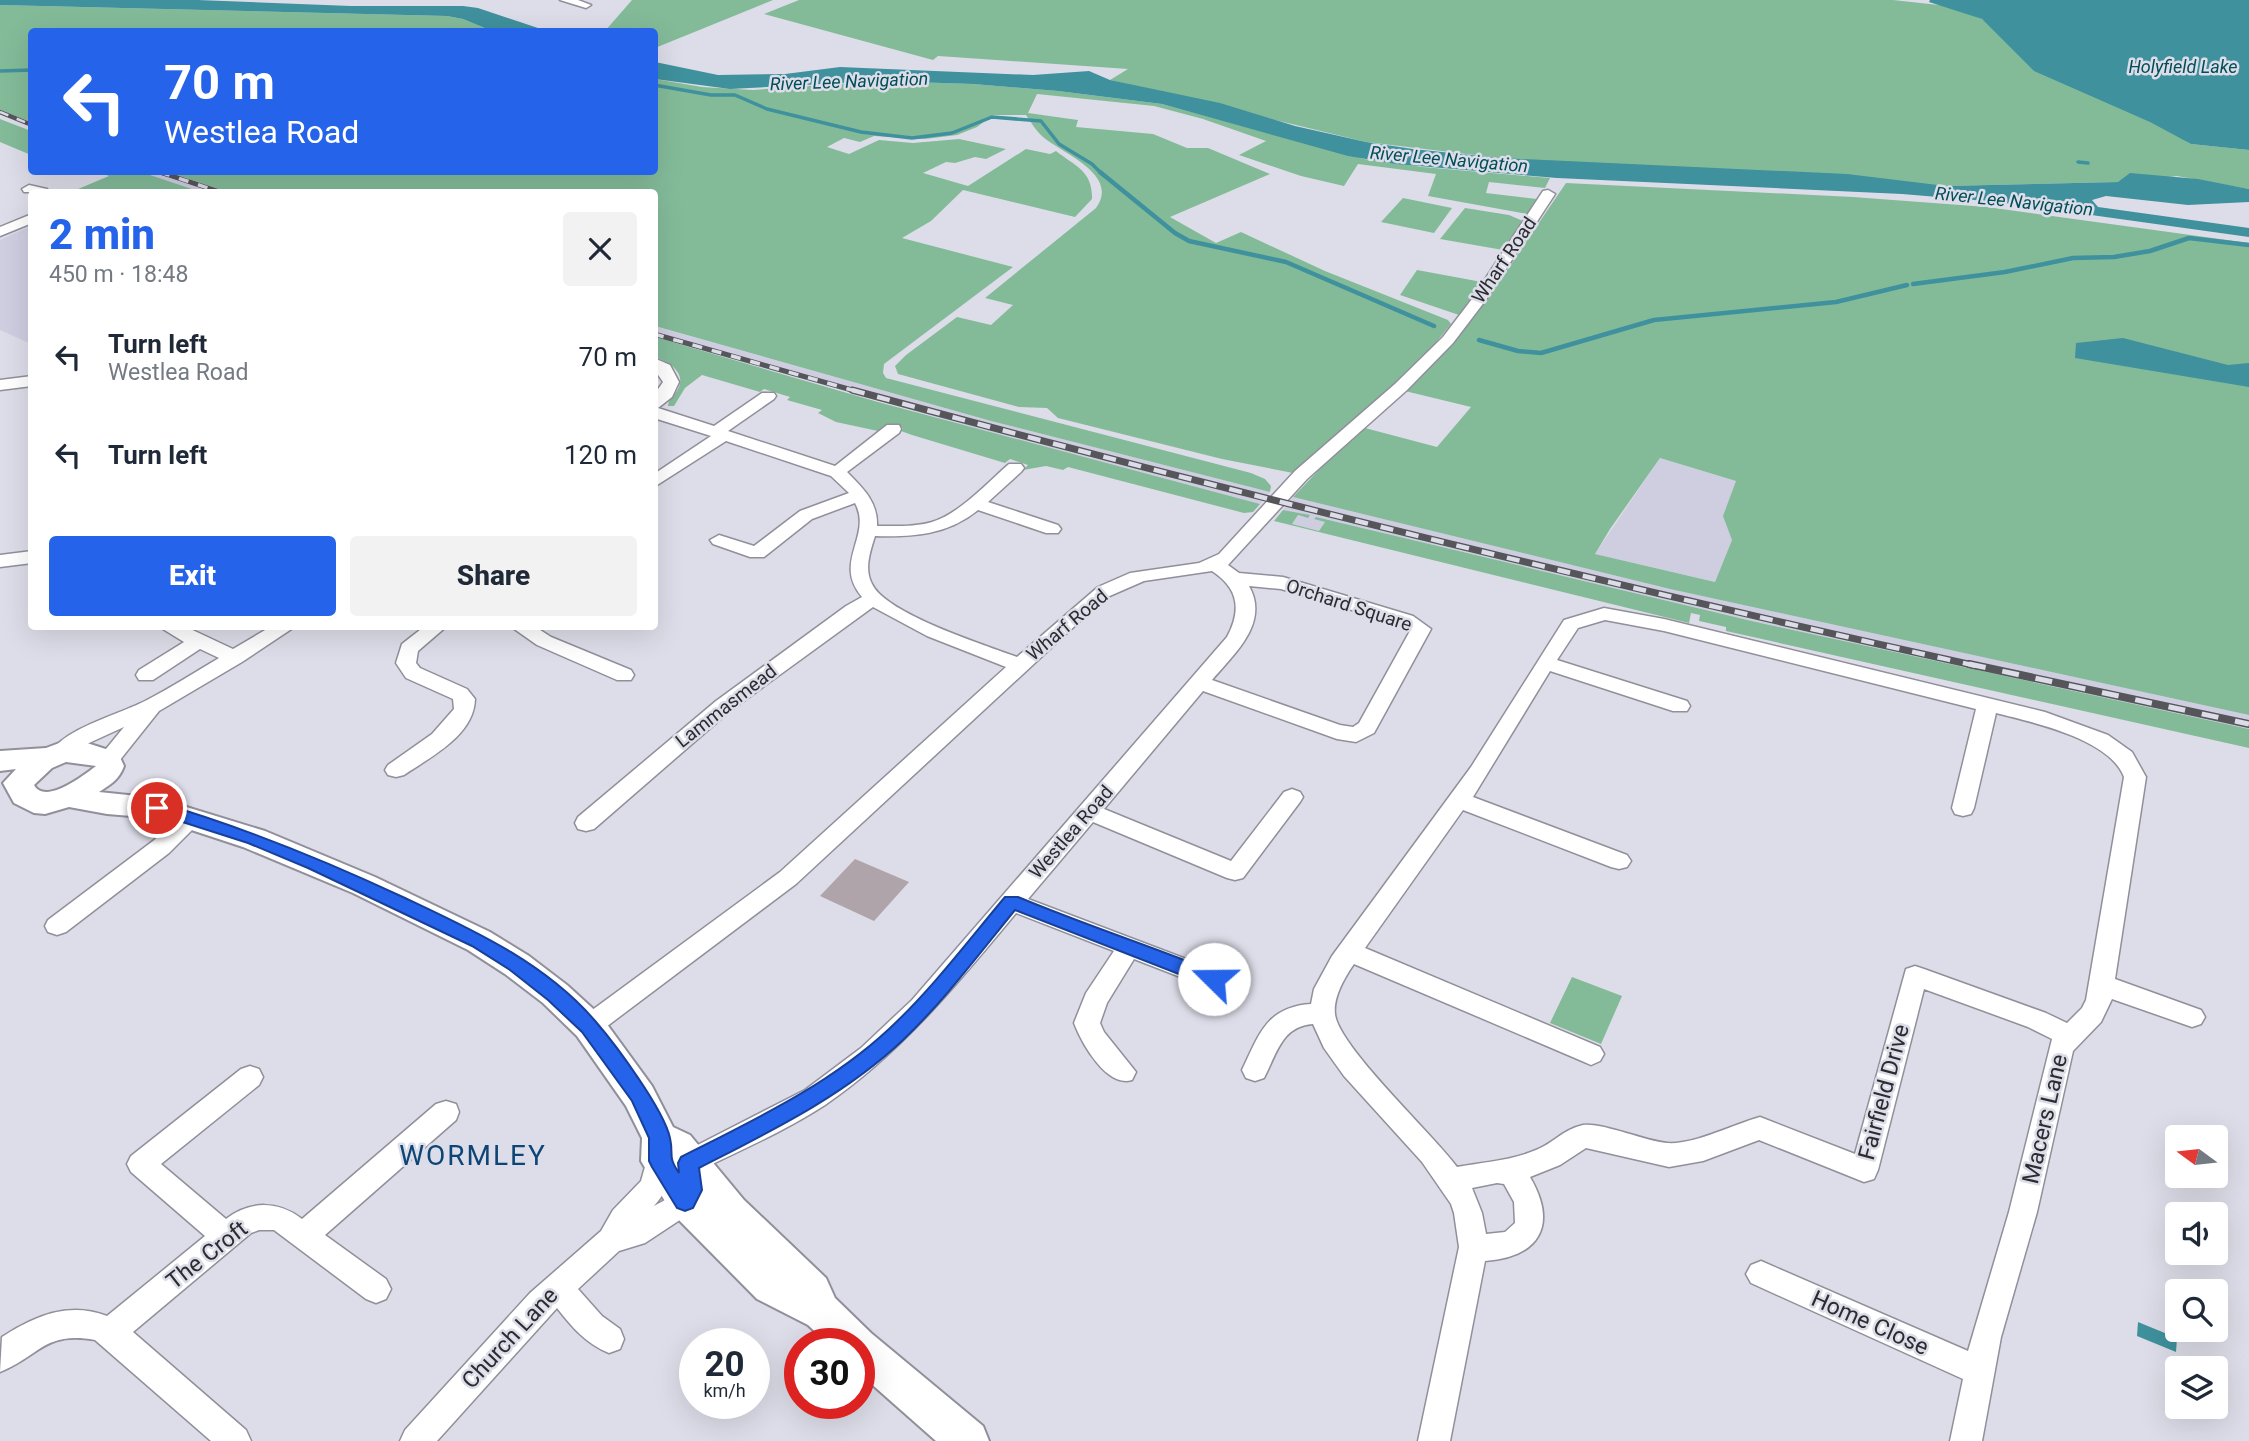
<!DOCTYPE html>
<html lang="en">
<head>
<meta charset="utf-8">
<style>
	body { margin:0; font-family:Roboto,sans-serif; background:#f2f2f3; color:#1f2937; height:100vh; display:flex; flex-direction:column; font-size:26px; white-space:nowrap }
	* { box-sizing:border-box; margin:0 }
	p { font-size:23px; color:#747a83 }
	.icon { flex:none; width:38px; height:38px; fill:none; stroke:currentColor; stroke-width:2; stroke-linecap:round; stroke-linejoin:round }
	.map { position:relative; flex:1; overflow:hidden }
	.sheet { position:absolute; left:28px; top:189px; width:630px; height:441px; display:flex; flex-direction:column; background:#fff; border-radius:7px; box-shadow:0 7px 28px #0002 }
	.sheet>* { flex:none }
	.banner { position:absolute; left:28px; top:28px; width:630px; height:147px; border-radius:7px; box-shadow:0 7px 28px #0002; background:#2563eb; color:#fff; overflow:hidden }
	.needle { width:46px; rotate:285deg }
	.fabs { position:absolute; left:2165px; top:1125px; display:grid; gap:14px }
	.fabs a { display:grid; place-items:center; width:63px; height:63px; border-radius:7px; background:#fff; box-shadow:0 7px 28px #0002; font-size:35px }
	.speed { position:absolute; left:679px; top:1328px; display:flex; gap:14px; font-size:35px; font-weight:700; text-align:center }
	.speed>* { display:grid; place-content:center; width:91px; height:91px; border-radius:50%; background:#fff; box-shadow:0 7px 28px #0002; line-height:1 }
	.speed small { font-size:18px; font-weight:400 }
	.speed .limit { border:10px solid #d22; background:#fff; color:#111 }
	.pin { position:absolute; display:grid; place-items:center; width:60px; height:60px; color:#fff; margin:-30px; border:4px solid #fff; border-radius:50%; box-shadow:0 2px 7px #0007 }
	.me { position:absolute; width:77px; margin:-38px; rotate:292deg; stroke-linejoin:round; filter:drop-shadow(0 0 5px #0008) }
	.turn { display:flex; align-items:center; gap:24px; height:147px; padding:0 21px; font-size:32px }
	.turn .icon { width:91px; height:91px; stroke-width:2.5 }
	.turn b { display:block; font-size:49px; line-height:60px }
	.round { display:grid; place-items:center; flex:none; width:74px; height:74px; border-radius:7px; background:#f2f2f3 }
	.overview { display:flex; align-items:center; justify-content:space-between; height:119px; padding:0 21px }
	h1 { font-size:42px; font-weight:800; line-height:52px; color:#2563eb }
	.cta { display:flex; gap:14px; margin-top:auto; padding:14px 21px }
	.cta a { flex:1; height:80px; border-radius:7px; background:#2563eb; color:#fff; font-size:28px; font-weight:800; line-height:80px; text-align:center }
	.cta a+a { background:#f2f2f3; color:#1f2937 }
	ul { padding:0; list-style:none }
	li { display:flex; align-items:center; gap:21px; height:98px; padding:0 21px }
	li div { flex:1 }
	li b { display:block; font-size:26px }
	li em { font-style:normal }
	.map>svg:first-child { display:block }
	.built { fill:#cfcee1 }
	.green { fill:#83bb99; fill-rule:evenodd }
	.water { fill:#3f919d }
	.lines { fill:none; stroke-linecap:round; stroke-linejoin:round }
	.stream-far1 { stroke:#3f919d; stroke-width:3.5 }
	.stream { stroke:#3f919d; stroke-width:4.5 }
	.building { fill:#afa4aa }
	.minor-casing { stroke:#908f9a; stroke-width:3 }
	.major-casing { stroke:#908f9a; stroke-width:4 }
	.minor { fill:#fff; fill-rule:evenodd }
	.major { fill:#fff; fill-rule:evenodd }
	.rail-far3-casing { stroke:#55555a; stroke-width:4.5 }
	.rail-far2-casing { stroke:#55555a; stroke-width:5 }
	.rail-far1-casing { stroke:#55555a; stroke-width:7 }
	.rail-casing { stroke:#55555a; stroke-width:8 }
	.rail-far3 { stroke:#dddde9; stroke-width:2.5; stroke-dasharray:9; stroke-linecap:butt }
	.rail-far2 { stroke:#dddde9; stroke-width:3.5; stroke-dasharray:10; stroke-linecap:butt }
	.rail-far1 { stroke:#dddde9; stroke-width:4.5; stroke-dasharray:13; stroke-linecap:butt }
	.rail { stroke:#dddde9; stroke-width:5; stroke-dasharray:17; stroke-linecap:butt }
	.route { fill:#2563eb; stroke:#184099; stroke-width:2 }
	.labels { text-anchor:middle; dominant-baseline:central; stroke-width:5; stroke-linejoin:round; paint-order:stroke }
	.far-water-label { font-size:18px; font-style:italic; fill:#004e57; stroke:#dddde9 }
	.street-label { font-size:19px; fill:#2c2c30; stroke:#dddde9 }
	.near-street-label { font-size:23px; fill:#2c2c30; stroke:#dddde9 }
	.near-quarter-label { font-size:28px; letter-spacing:2px; fill:#0d4576; stroke:#dddde9 }
</style>
</head>
<body>
<div class="map">
<svg width="2249" height="1441" viewBox="0 0 2249 1441">
	<rect width="100%" height="100%" fill="#dddde9"/>
	<!-- built -->
	<g class="built">
		<polygon points="141,172 168,172 228,192 201,192"/>
		<polygon points="31,226 31,344 0,330 0,240"/>
		<polygon points="654,326 991,421 1270,492 1260,504 992,433 655,337"/>
		<polygon points="1660,458 1736,481 1732,540 1715,582 1595,554"/>
		<polygon points="1293,497 1670,589 2249,715 2249,729 1756,622 1316,517 1325,522 1319,532 1292,524 1298,515 1308,518 1309,515 1283,510"/>
	</g>
	<!-- green -->
	<g class="green">
		<polygon points="632,0 773,0 655,48 654,32 605,31"/>
		<polygon points="799,0 1893,0 1948,6 1982,19 2191,144 2249,150 2249,189 2177,176 2118,182 1946,186 1500,158 1366,142 1110,80 1128,69 938,56 933,60 764,14"/>
		<polygon points="0,5 447,16 463,19 492,31 32,32 31,122 0,110"/>
		<path d="M655,79L702,87L753,90L879,81L973,84L1058,91L1162,104L1364,159L1423,167L1550,178L1545,188L1489,182L1486,193L1537,199L1527,214L1428,196L1436,174L1358,164L1344,186L1301,176L1239,155L1266,141L1203,119L1154,106L1037,94L1028,113L1078,120L1076,127L1153,134L1187,148H1208L1270,174L1170,217L1216,243L1241,232L1325,271L1448,320L1451,324L1415,368L1293,473L1222,459L1058,418L1047,408L1019,407L898,374L895,366L906,355L957,317L991,325L1013,305L985,298L1096,208C1120,175 1064,154 1043,137C1036,131 1031,122 1026,115H993L977,127L957,135L925,139L874,136L860,142L844,138L827,147L849,154L879,140L913,143L959,139L1006,149L986,159L975,157L955,163L946,162L923,173L968,186L1026,149L1050,154L1056,151C1075,166 1093,171 1092,199L1075,217L963,190L931,221L902,238L1013,267L884,364L883,373L886,378L1251,473L1265,479L1271,486L1270,492L991,421L655,326L654,192H228L168,172H654Z"/>
		<polygon points="0,119 31,131 31,155 0,142"/>
		<polygon points="99,172 141,172 201,192 124,190 71,192 109,176"/>
		<path d="M1566,183L1853,197L1987,207L2249,243V715L1670,589L1293,497L1335,453L1365,428L1437,447L1471,407L1405,391C1471,333 1516,255 1566,183ZM1660,458L1736,481L1723,516L1732,540L1715,582L1595,554L1610,529Z"/>
		<polygon points="1403,198 1452,208 1434,233 1381,222"/>
		<polygon points="1465,208 1509,215 1523,221 1503,250 1440,239"/>
		<polygon points="1417,270 1482,282 1459,315 1400,295"/>
		<path d="M655,337L878,402L1260,504L1253,512L1244,513L1068,467L1063,470L1046,466L1023,470L1028,465L1010,459L1005,463L912,435L901,431L903,428L889,424L878,431L836,422L818,413L822,410L787,400L790,397L764,389L760,392L702,375L685,388L674,406H668C669,398 673,398 677,391C688,373 669,362 655,357Z"/>
		<polygon points="1283,510 1310,515 1308,518 1298,515 1292,524 1319,531 1325,522 1314,519 1316,517 1756,622 2249,729 2249,748 1726,631 1726,627 1699,621 1700,615 1691,613 1689,623 1274,521"/>
		<polygon points="1572,977 1622,996 1601,1044 1550,1023"/>
	</g>
	<!-- water -->
	<g class="water">
		<polygon points="0,0 198,0 351,6 463,6 478,8 547,31 492,31 463,19 447,16 0,5"/>
		<polygon points="1930,0 2249,0 2249,150 2191,144 2150,122 2034,71 1982,19 1929,2"/>
		<polygon points="655,62 718,75 785,74 840,67 1033,75 1089,71 1110,80 1220,103 1295,126 1366,142 1413,149 1500,158 1847,174 1946,186 2118,182 2130,173 2198,179 2249,189 2249,202 2188,205 2106,196 2092,200 2098,207 2249,228 2249,237 1998,202 1902,194 1557,178 1396,164 1348,156 1162,104 1058,91 973,84 879,81 730,89 655,79"/>
		<polygon points="2123,338 2228,365 2249,363 2249,387 2075,358 2076,343"/>
		<polygon points="2138,1322 2177,1338 2176,1352 2137,1336"/>
	</g>
	<g class="lines">
		<!-- stream-far1 -->
		<g class="stream-far1">
			<polyline points="0,71 32,70"/>
			<polyline points="654,85 711,95 735,95 767,109 861,132 912,138 952,133 992,117 1041,121 1059,144 1092,164 1102,174"/>
			<polyline points="2078,162 2088,163"/>
		</g>
		<!-- stream -->
		<g class="stream">
			<polyline points="1100,172 1175,233 1189,241 1286,262 1434,326"/>
			<polyline points="1913,284 2005,272 2073,258 2114,257 2150,251 2189,238 2249,245"/>
			<polyline points="1479,340 1518,351 1541,353 1654,320 1836,302 1907,285"/>
		</g>
	</g>
	<!-- building -->
	<polygon class="building" points="855,859 909,882 874,921 820,896"/>
	<g class="lines">
		<defs>
			<g id="minor">
				<polygon points="560,0 578,0 591,5 586,8"/>
				<polygon points="29,185 47,189 49,192 24,192 22,189"/>
				<path d="M1548,190L1555,194L1485,301L1453,343L1407,390L1307,479L1228,565L1239,573L1283,577L1413,616L1431,629L1374,733L1356,742L1337,739L1203,691L1104,809L1231,861L1284,792L1292,789L1300,792L1303,797L1300,802L1243,878L1235,880L1227,878L1093,822L1028,899L1223,973L1226,980L1223,987L1214,990L1134,959L1107,1003L1100,1023L1104,1032L1136,1072L1132,1080C1107,1088 1082,1044 1074,1023L1086,993L1114,951L1016,913C958,983 901,1053 825,1105C785,1131 741,1150 698,1171L688,1175L678,1171L674,1163L678,1155L805,1090L861,1048L912,1000L1227,637C1242,609 1238,588 1212,571L1144,581L1105,598L796,884L598,1033L589,1036L580,1033L576,1026L580,1019L780,872L1006,667L927,636L873,607L730,711L594,829L586,831L578,829L575,823L578,817L716,701L846,606L862,597C832,562 873,536 855,503L812,519L764,557H750L713,544L710,540L719,535L754,546L800,511L849,493L831,476L726,441L654,487V474L711,436L654,418V395L663,382L654,369V358L670,365L679,382L672,397L658,408L714,426L762,393H774L776,396L774,399L728,431L835,466L887,425H899L901,429L899,433L847,472C863,488 878,502 877,526C895,526 915,527 932,522C959,514 987,483 1009,464H1021L1024,468L1021,472L988,502L1058,525L1061,529L1058,533H1046L978,510C947,535 914,537 875,536C870,552 864,569 872,584C886,614 985,645 1017,657L1098,587L1130,573L1199,563L1219,554L1295,471L1395,384L1443,337L1472,299L1543,191ZM1249,586L1281,589L1399,624L1410,631L1359,723L1353,727L1340,725L1212,680C1234,654 1270,623 1249,586Z"/>
				<polygon points="32,214 32,223 0,236 0,227"/>
				<polygon points="32,376 32,386 0,390 0,380"/>
				<polygon points="32,551 32,563 0,567 0,555"/>
				<path d="M1604,608L1664,619L2045,712L2108,735L2132,752L2146,777L2115,979L2201,1010L2205,1017L2201,1024L2192,1027L2112,999L2101,1022L2073,1051L2037,1212L2001,1337L1982,1441H1950L1963,1379L1751,1283L1746,1274L1751,1265L1761,1261L1968,1351L2009,1212L2052,1039L2028,1027L1924,989L1878,1170L1874,1179L1864,1182L1759,1140L1703,1161L1669,1167L1586,1148L1560,1165L1530,1177C1558,1225 1540,1257 1485,1261L1450,1441H1418L1459,1247L1454,1213L1451,1204L1422,1162L1344,1076L1324,1048L1313,1024C1282,1026 1277,1053 1264,1078L1255,1081L1246,1078L1242,1070C1259,1035 1266,1007 1311,1004L1314,989L1332,956L1471,767L1564,620ZM1605,620L1664,631L1976,709L1952,808L1955,814L1963,816L1971,814L1974,808L1996,713C2032,722 2110,739 2124,777L2086,1000L2082,1008L2067,1023L2046,1013L1924,969L1915,966L1906,969L1855,1154L1760,1117C1734,1124 1694,1145 1667,1143C1645,1141 1601,1122 1583,1125C1564,1129 1552,1144 1536,1150C1510,1161 1484,1162 1457,1167C1433,1134 1338,1046 1335,1014C1333,997 1345,977 1354,964L1582,1061L1591,1065L1600,1061L1604,1054L1600,1047L1365,948L1463,810L1611,867L1619,869L1627,867L1631,861L1627,855L1473,797L1550,671L1673,711H1687L1690,706L1687,701L1557,660L1578,628ZM1497,1183L1504,1184L1514,1202L1515,1223L1505,1232L1486,1234L1482,1213L1472,1188Z"/>
				<path d="M158,626H184L233,649L272,626H296L242,662L159,711L116,765L108,767L100,765L97,760L124,727L89,743L70,757L62,759L54,757L51,752C67,727 121,714 147,700C172,687 195,672 219,658L200,649L153,680H139L136,675L139,670L184,642Z"/>
				<path d="M425,626H447L418,651L416,663L420,668L467,689L475,699C474,736 430,757 404,775L396,777L388,775L385,770L388,765L432,734L454,709L453,699L406,678L396,663L402,644Z"/>
				<polygon points="510,626 534,626 551,637 631,670 634,675 631,680 617,680 537,645"/>
				<polygon points="193,810 201,812 204,818 169,853 66,932 57,935 48,932 45,926 48,920 153,841 185,812"/>
				<path d="M250,1066L259,1069L263,1077L259,1085L161,1164L226,1219C250,1200 279,1201 302,1219L436,1104L446,1101L456,1104L459,1112L456,1120L325,1235L386,1279L391,1289L386,1299L376,1303L366,1299L274,1230H259L251,1233L133,1332L246,1430L251,1441H211L95,1340C44,1331 40,1356 0,1372L2,1337C34,1316 69,1301 107,1316L205,1236L131,1172L127,1164L131,1156L241,1069Z"/>
				<path d="M659,1149L669,1153C677,1170 667,1192 654,1206L685,1189L695,1192L699,1201L695,1210L645,1243L619,1251L578,1289L602,1316L620,1329L624,1339L620,1349L609,1353C586,1344 572,1327 557,1308L437,1441H400L405,1430L530,1293L601,1231L613,1210L641,1181L649,1153Z"/>
			</g>
			<path id="major" d="M62,742L87,743L118,753L124,766C119,780 111,784 99,792L157,798L265,831L375,877L490,932L529,956L567,985L601,1016L652,1086L673,1127L690,1135L744,1200L826,1278L835,1298L871,1333L983,1426L989,1441H936L859,1373V1344H828L808,1325L757,1299L672,1213L641,1161L642,1138L626,1106L577,1036L543,1003L505,974L468,950L353,893L243,847L155,818L107,814L69,807L45,814L34,813L14,803L3,783L16,769L0,771V751L46,748ZM66,762L96,766C83,776 45,805 34,785L52,768Z"/>
		</defs>
		<!-- minor casing -->
		<use href="#minor" class="minor-casing"/>
		<!-- major casing -->
		<use href="#major" class="major-casing"/>
		<!-- minor -->
		<use href="#minor" class="minor"/>
		<!-- major -->
		<use href="#major" class="major"/>
		<defs>
			<g id="rail-far3">
				<polyline points="0,112 32,125"/>
				<polyline points="159,172 166,174"/>
			</g>
			<g id="rail-far2">
				<polyline points="160,172 220,192"/>
				<polyline points="654,334 859,392"/>
			</g>
			<path id="rail-far1" d="M852,390C1225,491 1600,583 1977,666"/>
			<polyline id="rail" points="1969,664 2249,724"/>
		</defs>
		<!-- rail-far3 casing -->
		<use href="#rail-far3" class="rail-far3-casing"/>
		<!-- rail-far2 casing -->
		<use href="#rail-far2" class="rail-far2-casing"/>
		<!-- rail-far1 casing -->
		<use href="#rail-far1" class="rail-far1-casing"/>
		<!-- rail casing -->
		<use href="#rail" class="rail-casing"/>
		<!-- rail-far3 -->
		<use href="#rail-far3" class="rail-far3"/>
		<!-- rail-far2 -->
		<use href="#rail-far2" class="rail-far2"/>
		<!-- rail-far1 -->
		<use href="#rail-far1" class="rail-far1"/>
		<!-- rail -->
		<use href="#rail" class="rail"/>
	</g>
	<!-- route -->
	<path class="route" d="M157,802C243,827 324,860 405,898C473,930 546,963 596,1022C616,1045 664,1110 670,1138C674,1156 667,1155 679,1173L678,1163L681,1157C754,1120 829,1085 889,1029C932,989 968,941 1005,897H1018C1085,925 1153,947 1220,974L1223,979L1220,985L1214,987L1207,985L1015,910C979,954 944,1001 903,1040C844,1096 771,1131 699,1168L702,1190L693,1208L685,1211L677,1208L652,1167L649,1161V1138L632,1101L582,1032L548,1000L510,970L472,946L308,868L248,843L151,812L149,808Z"/>
	<g class="labels">
		<!-- far-water labels -->
		<g class="far-water-label">
			<text x="2183" y="66">Holyfield Lake</text>
			<text transform="translate(849 81) rotate(-2)">River Lee Navigation</text>
			<text transform="translate(1449 159) rotate(5)">River Lee Navigation</text>
			<text transform="translate(2014 201) rotate(6)">River Lee Navigation</text>
		</g>
		<!-- street labels -->
		<g class="street-label">
			<text transform="translate(1504 260) rotate(-56)">Wharf Road</text>
			<text transform="translate(1349 605) rotate(18)">Orchard Square</text>
			<text transform="translate(1067 625) rotate(-40)">Wharf Road</text>
			<text transform="translate(726 706) rotate(-38)">Lammasmead</text>
			<text transform="translate(1071 832) rotate(-49)">Westlea Road</text>
		</g>
		<!-- near-street labels -->
		<g class="near-street-label">
			<text transform="translate(1884 1092) rotate(-75)">Fairfield Drive</text>
			<text transform="translate(2045 1119) rotate(-77)">Macers Lane</text>
			<text transform="translate(207 1255) rotate(-38)">The Croft</text>
			<text transform="translate(1870 1323) rotate(24)">Home Close</text>
			<text transform="translate(510 1338) rotate(-47)">Church Lane</text>
		</g>
		<!-- near-quarter labels -->
		<g class="near-quarter-label">
			<text x="473" y="1155">WORMLEY</text>
		</g>
	</g>
</svg>
<div class="fabs">
<a><svg class="needle" viewBox="-14 -14 28 28"><path d="M0-13l5 13h-10z" fill="#e53935"/><path d="M0 13l5-13h-10z" fill="#747a83"/></svg></a>
<a><svg class="icon" aria-label="sound" viewBox="0 0 24 24"><path d="M4 9h4l5-4v14l-5-4H4zM17 9q2 3 0 6"/></svg></a>
<a><svg class="icon" aria-label="search" viewBox="0 0 24 24"><circle cx="10" cy="10" r="6"/><path d="M15 15l6 6"/></svg></a>
<a><svg class="icon" aria-label="layers" viewBox="0 0 24 24"><path d="M12 4l9 5-9 5-9-5zM3 14l9 5 9-5"/></svg></a>
</div>
<div class="speed"><div>20<small>km/h</small></div><div class="limit">30</div></div>
<div class="pin" style="left:157px;top:808px;background:#d93025"><svg class="icon" aria-label="arrive" viewBox="0 0 24 24"><path d="M6 21V4h12l-3 4 3 4H6"/></svg></div>
<svg class="me" style="left:1214px;top:979px" viewBox="-20 -20 40 40"><circle r="19" fill="#fff"/><path d="M0-13L10 11 0 6-10 11z" fill="#2563eb"/></svg>
<div class="banner">
<div class="turn"><svg class="icon" aria-label="left" viewBox="0 0 24 24"><path d="M17 20v-9H6M10 6l-5 5 5 5"/></svg><div><b>70 m</b>Westlea Road</div></div>
</div>
<section class="sheet">
<div class="overview"><div><h1>2 min</h1><p>450 m · 18:48</p></div><a class="round"><svg class="icon" aria-label="close" viewBox="0 0 24 24"><path d="M6 6l12 12M18 6L6 18"/></svg></a></div>
<ul>
<li><svg class="icon" aria-label="left" viewBox="0 0 24 24"><path d="M17 20v-9H6M10 6l-5 5 5 5"/></svg><div><b>Turn left</b><p>Westlea Road</p></div><em>70 m</em></li>
<li><svg class="icon" aria-label="left" viewBox="0 0 24 24"><path d="M17 20v-9H6M10 6l-5 5 5 5"/></svg><div><b>Turn left</b></div><em>120 m</em></li>
</ul>
<div class="cta"><a>Exit</a><a>Share</a></div>
</section>
</div>
</body>
</html>
